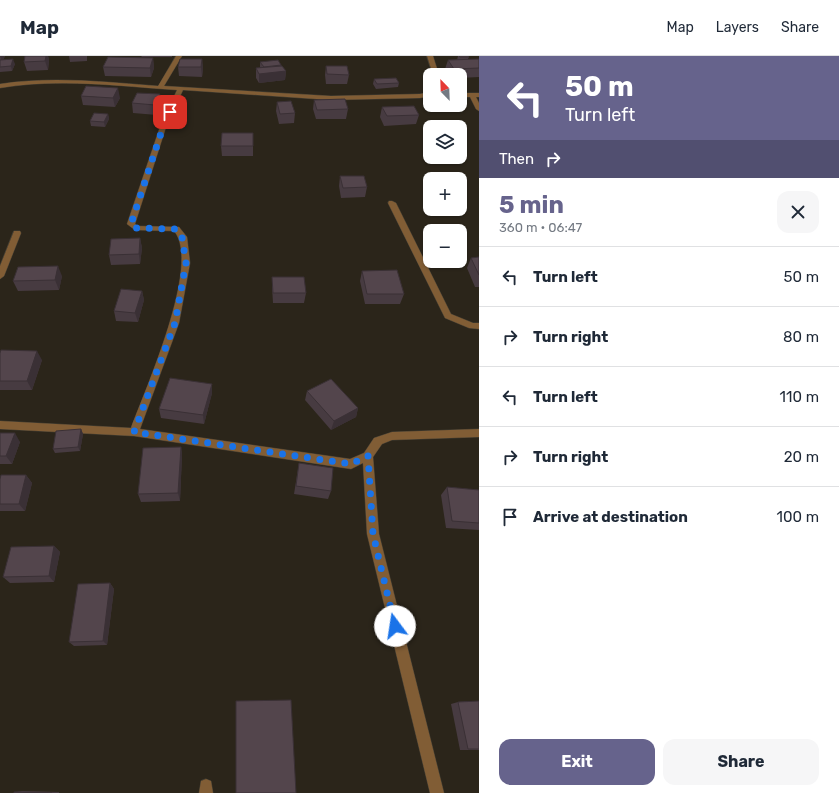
<!DOCTYPE html>
<html lang="en">
<head>
<meta charset="utf-8">
<style>
	body { margin:0; font-family:Rubik,sans-serif; background:#f6f6f7; color:#1f2937; height:100vh; display:flex; flex-direction:column; font-size:15px; white-space:nowrap }
	* { box-sizing:border-box; margin:0 }
	p { font-size:13px; color:#747a83 }
	.icon { flex:none; width:22px; height:22px; fill:none; stroke:currentColor; stroke-width:2; stroke-linecap:round; stroke-linejoin:round }
	.map { position:relative; flex:1; overflow:hidden }
	.drawer { display:flex; flex-direction:column; background:#fff; width:360px }
	.drawer>* { flex:none }
	.guide { background:#66638c; color:#fff; overflow:hidden }
	.needle { width:26px; rotate:337deg }
	.controls { position:absolute; left:423px; top:12px; display:grid; gap:8px }
	.controls a { display:grid; place-items:center; width:44px; height:44px; border-radius:8px; background:#fff; box-shadow:0 1px 3px #0004; font-size:20px }
	.pin { position:absolute; display:grid; place-items:center; width:34px; height:34px; color:#fff; margin:-17px; border-radius:8px; box-shadow:0 2px 6px #0006 }
	.me { position:absolute; width:44px; margin:-22px; rotate:346deg; stroke-linejoin:round; filter:drop-shadow(0 0 3px #0008) }
	.turn { display:flex; align-items:center; gap:14px; height:84px; padding:0 20px; font-size:18px }
	.turn .icon { width:52px; height:52px; stroke-width:2.5 }
	.turn b { display:block; font-size:28px; line-height:34px }
	.then { display:flex; align-items:center; height:38px; padding:0 20px; background:#0003; gap:8px; font-size:15px }
	.round { display:grid; place-items:center; flex:none; width:42px; height:42px; border-radius:12px; background:#f6f6f7 }
	.head { display:flex; align-items:center; justify-content:space-between; height:68px; padding:0 20px }
	h1 { font-size:24px; font-weight:700; line-height:30px; color:#66638c }
	.button { display:flex; gap:8px; margin-top:auto; padding:8px 20px }
	.button a { flex:1; height:46px; border-radius:12px; background:#66638c; color:#fff; font-size:16px; font-weight:700; line-height:46px; text-align:center }
	.button a+a { background:#f6f6f7; color:#1f2937 }
	ul { padding:0; list-style:none }
	li { display:flex; align-items:center; gap:12px; height:60px; padding:0 20px; border-top:1px solid #e0e1e3 }
	li div { flex:1 }
	li b { display:block; font-size:15px }
	li em { font-style:normal }
	header { display:flex; align-items:center; gap:24px; box-sizing:border-box; height:56px; padding:0 20px; background:#fff; border-bottom:1px solid #e0e1e3 }
	header strong { font-size:19px }
	nav { display:flex; gap:22px; margin-inline-start:auto; font-size:14px }
	main { display:flex; flex:1; min-height:0 }
	.map>svg:first-child { display:block }
	.lines { fill:none; stroke-linecap:round; stroke-linejoin:round }
	.minor-casing { stroke:#454035; stroke-width:1 }
	.minor { fill:#815d35; fill-rule:evenodd }
	.wall { fill:#473b41 }
	.shaded-wall { fill:#3a3035 }
	.building { fill:#53454c; stroke:#3a3035 }
	.route { stroke:#1a73e8; stroke-width:7; stroke-dasharray:0 12.6 }
</style>
</head>
<body>
<header>
<strong>Map</strong>
<nav><a>Map</a><a>Layers</a><a>Share</a></nav>
</header>
<main>
<div class="map">
<svg width="479" height="737" viewBox="0 0 479 737">
	<rect width="100%" height="100%" fill="#2b251a"/>
	<g class="lines">
		<defs>
			<g id="minor">
				<path d="M176,0H182L164,30L331,40L420,38L430,36V40L420,42L331,44L183,34L167,68L135,168L137,170L179,171L187,181L190,207L179,267L140,373L350,403L364,397L374,382L392,376L479,373V381L392,384L382,388L373,401L379,478L444,737H430L367,478L363,407L351,413L134,380L0,373V365L131,372C145,334 202,207 174,175L135,174L127,168L161,68L177,34C118,30 59,22 0,32V28C53,20 105,26 158,30Z"/>
				<polygon points="427,0 433,0 439,19 433,19"/>
				<polygon points="460,37 479,37 479,41 476,41 479,47 479,55 476,53 470,41 460,41"/>
				<polygon points="389,145 392,145 396,147 451,258 473,267 479,267 479,273 469,272 445,262 388,147"/>
				<polygon points="14,175 20,175 21,177 4,220 0,223 0,210"/>
				<polygon points="206,723 211,725 213,737 199,737 201,725"/>
			</g>
		</defs>
		<!-- minor casing -->
		<use href="#minor" class="minor-casing"/>
		<!-- minor -->
		<use href="#minor" class="minor"/>
	</g>
	<!-- wall -->
	<g class="wall">
		<polygon points="0,0 5,0 3,4 15,8 12,15 0,16"/>
		<polygon points="25,0 48,0 49,4 48,14 27,15 24,6"/>
		<polygon points="69,0 87,0 87,5 70,6"/>
		<polygon points="141,0 172,0 172,1 142,1"/>
		<polygon points="458,0 468,0 469,1 468,3 479,3 479,21 460,22 460,19 449,19 445,13 448,4 457,4"/>
		<polygon points="153,2 154,12 151,21 105,20 103,11"/>
		<polygon points="202,3 203,13 202,21 179,20 178,11"/>
		<polygon points="260,6 281,9 286,15 285,24 259,27 256,22 256,12 261,12 260,11"/>
		<polygon points="326,10 349,19 347,28 326,28 325,19"/>
		<polygon points="374,23 399,27 398,31 376,33 373,28"/>
		<polygon points="160,38 161,47 157,59 133,57 132,47"/>
		<polygon points="81,40 120,42 115,51 83,49"/>
		<polygon points="314,44 348,53 346,63 316,63 313,53"/>
		<polygon points="277,46 295,57 294,67 279,68 276,55"/>
		<polygon points="382,51 419,59 416,68 384,70 380,61"/>
		<polygon points="108,58 109,63 105,71 91,70 90,65"/>
		<polygon points="221,90 253,90 253,100 222,100"/>
		<polygon points="340,120 367,131 365,141 341,142 339,130"/>
		<polygon points="140,182 142,192 140,208 111,209 109,199"/>
		<polygon points="479,201 479,231 475,231 467,212 471,202"/>
		<polygon points="362,215 404,238 400,248 365,248 360,225"/>
		<polygon points="62,220 59,234 18,235 13,225"/>
		<polygon points="272,221 306,237 304,247 273,247 272,231"/>
		<polygon points="142,235 144,244 138,266 116,265 114,255"/>
		<polygon points="0,297 42,304 32,334 0,334"/>
		<polygon points="212,328 212,337 204,368 161,362 159,353"/>
		<polygon points="307,335 358,352 356,361 331,374 305,344"/>
		<polygon points="81,373 83,378 80,395 55,397 53,393"/>
		<polygon points="0,377 20,386 12,408 0,408"/>
		<polygon points="181,391 182,399 180,445 141,446 138,438"/>
		<polygon points="299,407 331,435 328,443 294,438"/>
		<polygon points="26,419 32,427 25,455 0,455 0,423"/>
		<polygon points="447,431 479,434 479,474 446,472 441,439"/>
		<polygon points="54,490 60,496 54,526 10,527 3,521"/>
		<polygon points="110,527 114,533 107,589 74,590 69,586"/>
		<polygon points="479,645 479,694 460,694 451,648 458,646"/>
		<polygon points="22,735 59,736 59,737 14,736"/>
	</g>
	<!-- shaded-wall -->
	<g class="shaded-wall">
		<polygon points="0,0 5,0 2,6"/>
		<polygon points="46,0 48,0 49,4 48,14 45,5"/>
		<polygon points="153,2 154,12 151,21 150,12"/>
		<polygon points="13,3 15,8 12,15 11,10"/>
		<polygon points="202,3 203,13 202,21 201,11"/>
		<polygon points="286,15 285,24 259,27 259,18"/>
		<polygon points="118,32 120,42 115,51 113,42"/>
		<polygon points="160,38 161,47 157,59 155,49"/>
		<polygon points="108,58 109,63 105,71 104,66"/>
		<polygon points="140,182 142,192 140,208 139,198"/>
		<polygon points="58,210 62,220 59,234 55,224"/>
		<polygon points="142,235 144,244 138,266 135,257"/>
		<polygon points="37,295 42,304 32,334 27,325"/>
		<polygon points="212,328 212,337 204,368 203,359"/>
		<polygon points="358,352 356,361 331,374 334,365"/>
		<polygon points="81,373 83,378 80,395 78,391"/>
		<polygon points="15,377 20,386 12,408 6,400"/>
		<polygon points="181,391 182,399 180,445 178,437"/>
		<polygon points="26,419 32,427 25,455 19,448"/>
		<polygon points="54,490 60,496 54,526 49,520"/>
		<polygon points="110,527 114,533 107,589 103,585"/>
	</g>
	<!-- building -->
	<g class="building">
		<polygon points="25,0 46,0 45,5 24,6"/>
		<polygon points="459,0 468,0 469,1 460,1"/>
		<polygon points="108,1 153,2 150,12 103,11"/>
		<polygon points="13,3 11,10 0,11 0,4"/>
		<polygon points="180,3 202,3 201,11 178,11"/>
		<polygon points="479,3 479,12 454,13 448,4"/>
		<polygon points="278,4 281,9 264,11 260,6"/>
		<polygon points="282,10 286,15 259,18 256,12"/>
		<polygon points="326,10 347,10 349,19 327,18"/>
		<polygon points="396,22 399,27 377,28 374,23"/>
		<polygon points="86,30 118,32 113,42 81,40"/>
		<polygon points="137,37 160,38 155,49 132,47"/>
		<polygon points="345,43 348,53 317,54 314,44"/>
		<polygon points="291,45 295,57 280,58 277,46"/>
		<polygon points="414,50 419,59 387,60 382,51"/>
		<polygon points="94,57 108,58 104,66 90,65"/>
		<polygon points="222,77 253,77 253,90 221,90"/>
		<polygon points="340,120 364,120 367,131 343,132"/>
		<polygon points="140,182 139,198 109,199 111,183"/>
		<polygon points="479,201 479,219 471,202"/>
		<polygon points="58,210 55,224 13,225 18,211"/>
		<polygon points="397,214 404,238 367,238 362,215"/>
		<polygon points="272,221 304,221 306,237 273,237"/>
		<polygon points="121,233 142,235 135,257 114,255"/>
		<polygon points="1,294 37,295 27,325 0,325 0,297"/>
		<polygon points="170,322 212,328 203,359 159,353"/>
		<polygon points="331,323 358,352 334,365 307,335"/>
		<polygon points="81,373 78,391 53,393 56,375"/>
		<polygon points="0,377 15,377 6,400 0,400"/>
		<polygon points="181,391 178,437 138,438 143,392"/>
		<polygon points="299,407 333,412 331,435 296,430"/>
		<polygon points="1,419 26,419 19,448 0,448 0,423"/>
		<polygon points="447,431 479,434 479,467 452,465"/>
		<polygon points="54,490 49,520 3,521 11,491"/>
		<polygon points="110,527 103,585 69,586 78,528"/>
		<polygon points="291,644 296,737 236,737 236,645"/>
		<polygon points="479,645 479,693 468,693 458,646"/>
		<polygon points="14,736 52,737 14,737"/>
	</g>
	<g class="lines">
		<!-- route -->
		<polyline class="route" points="170,56 164,68 131,168 135,172 176,173 182,181 186,207 175,267 134,376 351,408 368,400 373,478 395,570"/>
	</g>
</svg>
<div class="controls">
<a><svg class="needle" viewBox="-14 -14 28 28"><path d="M0-13l5 13h-10z" fill="#e53935"/><path d="M0 13l5-13h-10z" fill="#747a83"/></svg></a>
<a><svg class="icon" aria-label="layers" viewBox="0 0 24 24"><path d="M12 4l9 5-9 5-9-5zM3 14l9 5 9-5"/></svg></a>
<a>+</a>
<a>−</a>
</div>
<div class="pin" style="left:170px;top:56px;background:#d93025"><svg class="icon" aria-label="arrive" viewBox="0 0 24 24"><path d="M6 21V4h12l-3 4 3 4H6"/></svg></div>
<svg class="me" style="left:395px;top:570px" viewBox="-20 -20 40 40"><circle r="19" fill="#fff"/><path d="M0-13L10 11 0 6-10 11z" fill="#1a73e8"/></svg>
</div>
<section class="drawer">
<div class="guide">
<div class="turn"><svg class="icon" aria-label="left" viewBox="0 0 24 24"><path d="M17 20v-9H6M10 6l-5 5 5 5"/></svg><div><b>50 m</b>Turn left</div></div>
<div class="then">Then<svg class="icon" aria-label="right" viewBox="0 0 24 24"><path d="M7 20v-9h11M14 6l5 5-5 5"/></svg></div>
</div>
<div class="head"><div><h1>5 min</h1><p>360 m · 06:47</p></div><a class="round"><svg class="icon" aria-label="close" viewBox="0 0 24 24"><path d="M6 6l12 12M18 6L6 18"/></svg></a></div>
<ul>
<li><svg class="icon" aria-label="left" viewBox="0 0 24 24"><path d="M17 20v-9H6M10 6l-5 5 5 5"/></svg><div><b>Turn left</b></div><em>50 m</em></li>
<li><svg class="icon" aria-label="right" viewBox="0 0 24 24"><path d="M7 20v-9h11M14 6l5 5-5 5"/></svg><div><b>Turn right</b></div><em>80 m</em></li>
<li><svg class="icon" aria-label="left" viewBox="0 0 24 24"><path d="M17 20v-9H6M10 6l-5 5 5 5"/></svg><div><b>Turn left</b></div><em>110 m</em></li>
<li><svg class="icon" aria-label="right" viewBox="0 0 24 24"><path d="M7 20v-9h11M14 6l5 5-5 5"/></svg><div><b>Turn right</b></div><em>20 m</em></li>
<li><svg class="icon" aria-label="arrive" viewBox="0 0 24 24"><path d="M6 21V4h12l-3 4 3 4H6"/></svg><div><b>Arrive at destination</b></div><em>100 m</em></li>
</ul>
<div class="button"><a>Exit</a><a>Share</a></div>
</section>
</main>
</body>
</html>
